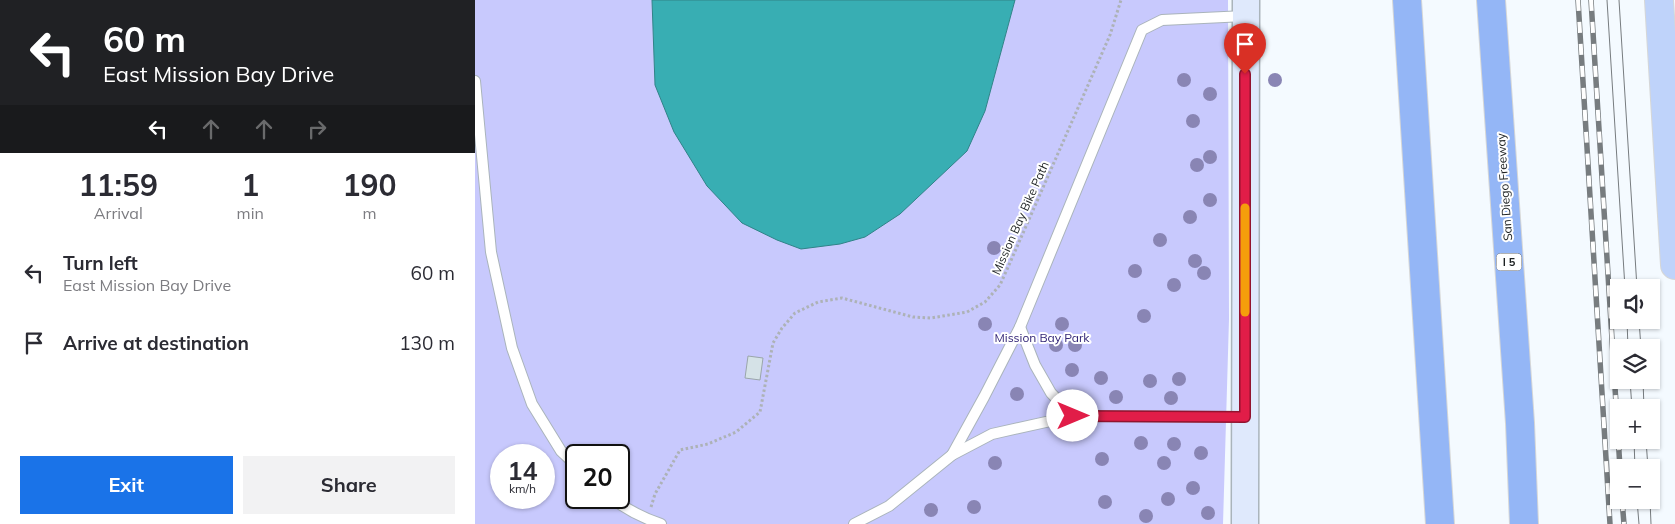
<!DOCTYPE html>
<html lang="en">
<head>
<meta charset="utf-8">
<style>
	body { margin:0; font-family:Mulish,sans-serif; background:#f2f2f3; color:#2b2b33; height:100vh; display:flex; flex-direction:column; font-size:19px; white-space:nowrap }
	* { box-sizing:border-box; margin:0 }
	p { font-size:16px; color:#7c7c81 }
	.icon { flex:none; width:28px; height:28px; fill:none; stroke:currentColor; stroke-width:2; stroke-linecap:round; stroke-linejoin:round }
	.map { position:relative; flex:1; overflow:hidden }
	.sheet { display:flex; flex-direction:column; background:#fff; width:475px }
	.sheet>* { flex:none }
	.top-card { background:#202124; color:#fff; overflow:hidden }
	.fabs { position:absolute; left:1135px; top:279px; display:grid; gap:10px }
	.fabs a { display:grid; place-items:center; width:50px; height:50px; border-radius:0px; background:#fff; box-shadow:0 1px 4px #0004; font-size:25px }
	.speed { position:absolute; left:15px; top:444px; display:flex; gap:10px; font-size:25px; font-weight:700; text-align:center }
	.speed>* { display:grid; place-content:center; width:65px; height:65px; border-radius:50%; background:#fff; box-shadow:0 1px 4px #0004; line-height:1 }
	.speed small { font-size:12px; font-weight:400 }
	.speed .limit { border:2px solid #111; border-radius:8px; background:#fff; color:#111 }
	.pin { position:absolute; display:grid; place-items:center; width:42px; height:42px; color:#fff; margin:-51px -21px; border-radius:50% 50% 50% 0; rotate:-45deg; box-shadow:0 0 5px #0007 }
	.pin .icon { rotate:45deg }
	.me { position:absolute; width:55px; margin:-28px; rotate:90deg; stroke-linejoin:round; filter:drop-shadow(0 0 4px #0008) }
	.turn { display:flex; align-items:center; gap:18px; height:105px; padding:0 20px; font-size:22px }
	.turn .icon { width:65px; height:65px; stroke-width:2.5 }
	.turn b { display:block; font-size:35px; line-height:42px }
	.lanes { display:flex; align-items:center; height:48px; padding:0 20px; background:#0003; justify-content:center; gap:25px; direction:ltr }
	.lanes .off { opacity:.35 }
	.eta { display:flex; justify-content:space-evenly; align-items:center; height:85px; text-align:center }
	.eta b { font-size:30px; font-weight:700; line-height:35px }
	.action { display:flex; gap:10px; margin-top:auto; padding:10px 20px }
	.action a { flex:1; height:58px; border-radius:0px; background:#1a73e8; color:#fff; font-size:20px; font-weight:700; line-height:58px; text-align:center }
	.action a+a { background:#f2f2f3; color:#2b2b33 }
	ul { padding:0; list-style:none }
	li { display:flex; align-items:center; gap:15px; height:70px; padding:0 20px }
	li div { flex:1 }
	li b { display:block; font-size:19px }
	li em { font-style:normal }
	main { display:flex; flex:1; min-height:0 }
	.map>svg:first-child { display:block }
	.green { fill:#c8c9fd; fill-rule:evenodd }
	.water { fill:#38aeb3; stroke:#308388 }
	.building { fill:#d5e2e7; stroke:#9aa6aa }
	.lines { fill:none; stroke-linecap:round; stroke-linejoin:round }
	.lane-casing { stroke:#aab4bb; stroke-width:12 }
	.secondary-casing { stroke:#aab4bb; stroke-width:29 }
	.primary-casing { stroke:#d6d7d7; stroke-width:30 }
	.highway-casing { stroke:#d6d7d7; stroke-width:30 }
	.path { stroke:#adb2b6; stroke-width:3; stroke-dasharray:2.5 2.5; stroke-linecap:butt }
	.lane { stroke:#fff; stroke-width:10 }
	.secondary { stroke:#dfe9fc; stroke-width:26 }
	.primary { stroke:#bfd3fa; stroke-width:28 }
	.highway { stroke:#94b6f6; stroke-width:28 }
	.tram { stroke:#777c7f; stroke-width:1 }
	.rail-casing { stroke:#777c7f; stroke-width:5.5 }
	.rail { stroke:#fff; stroke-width:4; stroke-dasharray:11; stroke-linecap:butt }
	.tree { fill:#8985b4 }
	.route-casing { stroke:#92132f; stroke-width:12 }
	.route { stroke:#e11d48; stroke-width:9 }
	.slow { stroke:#f59e0b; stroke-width:9 }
	.labels { text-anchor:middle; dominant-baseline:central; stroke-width:4; stroke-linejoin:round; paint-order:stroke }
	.shield { fill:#fff; stroke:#606364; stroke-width:1 }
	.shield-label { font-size:11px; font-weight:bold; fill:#1c2022 }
	.street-label { font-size:12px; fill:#1c2022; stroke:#fff }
	.park-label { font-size:12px; fill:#322576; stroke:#fff }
</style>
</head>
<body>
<main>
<section class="sheet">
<div class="top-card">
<div class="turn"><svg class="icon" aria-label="left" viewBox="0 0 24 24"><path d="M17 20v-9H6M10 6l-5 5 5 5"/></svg><div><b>60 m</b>East Mission Bay Drive</div></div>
<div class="lanes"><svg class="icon" aria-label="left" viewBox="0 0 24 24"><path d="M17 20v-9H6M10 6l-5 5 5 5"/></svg><svg class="icon off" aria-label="ahead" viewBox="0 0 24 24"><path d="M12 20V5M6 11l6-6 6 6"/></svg><svg class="icon off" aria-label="ahead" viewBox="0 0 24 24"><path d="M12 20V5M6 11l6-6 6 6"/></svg><svg class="icon off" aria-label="right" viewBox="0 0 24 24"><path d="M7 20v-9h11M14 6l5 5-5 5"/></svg></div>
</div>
<div class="eta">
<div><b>11:59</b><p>Arrival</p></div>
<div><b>1</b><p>min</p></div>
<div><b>190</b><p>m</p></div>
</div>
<ul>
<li><svg class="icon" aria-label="left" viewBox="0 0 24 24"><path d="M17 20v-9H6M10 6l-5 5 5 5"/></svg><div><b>Turn left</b><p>East Mission Bay Drive</p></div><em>60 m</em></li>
<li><svg class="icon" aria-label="arrive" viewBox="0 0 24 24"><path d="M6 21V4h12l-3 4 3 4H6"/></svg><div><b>Arrive at destination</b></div><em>130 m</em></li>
</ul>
<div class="action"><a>Exit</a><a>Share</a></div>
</section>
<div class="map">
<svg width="1200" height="524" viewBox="0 0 1200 524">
	<rect width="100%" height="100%" fill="#f4faff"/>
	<!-- green -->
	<path class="green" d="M0,0H177L180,85L510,111L540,0H753L754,319L748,524H0ZM26,455H69V498H26ZM101,455H144V498H101Z"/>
	<!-- water -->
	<polygon class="water" points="177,0 540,0 510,111 492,151 425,214 390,237 365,244 326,249 302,240 267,223 232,186 199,132 180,85"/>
	<!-- building -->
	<polygon class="building" points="273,356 288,358 285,380 270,378"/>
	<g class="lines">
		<defs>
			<g id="lane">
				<polyline points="0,81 16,252 37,348 57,404 86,451 101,465"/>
				<polyline points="545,327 560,365 576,393 598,416"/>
				<polyline points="477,455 509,397 545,327 667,30 687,20 770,16"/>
				<path d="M136,498C151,509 168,518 186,524"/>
				<polyline points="379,524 414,506 477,455 517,434 598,416 769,417"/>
			</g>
			<polyline id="secondary" points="770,524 771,0"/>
			<polyline id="primary" points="1184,0 1200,265"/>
			<g id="highway">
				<polyline points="932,0 965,524"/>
				<polyline points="1016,0 1045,423 1049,524"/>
			</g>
		</defs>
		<!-- lane casing -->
		<use href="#lane" class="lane-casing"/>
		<!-- secondary casing -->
		<use href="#secondary" class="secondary-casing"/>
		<!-- primary casing -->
		<use href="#primary" class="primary-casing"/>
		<!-- highway casing -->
		<use href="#highway" class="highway-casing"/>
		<!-- path -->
		<polyline class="path" points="176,507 180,494 205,450 233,444 261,432 285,412 298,343 307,328 320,313 343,302 367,298 438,317 456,318 492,312 510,302 525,285 534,265 635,35 646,0"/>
		<!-- lane -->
		<use href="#lane" class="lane"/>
		<!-- secondary -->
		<use href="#secondary" class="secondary"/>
		<!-- primary -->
		<use href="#primary" class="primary"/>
		<!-- highway -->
		<use href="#highway" class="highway"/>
		<!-- tram -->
		<g class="tram">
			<polyline points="1132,0 1150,288"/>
			<polyline points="1144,0 1162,288"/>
			<polyline points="1152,320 1153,348"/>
			<polyline points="1164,320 1166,348"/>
			<polyline points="1155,380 1157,408"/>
			<polyline points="1168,380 1169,408"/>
			<polyline points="1159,440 1160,468"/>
			<polyline points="1171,440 1173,468"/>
			<polyline points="1162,500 1164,524"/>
			<polyline points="1175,500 1176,524"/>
		</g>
		<defs>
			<g id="rail">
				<polyline points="1103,0 1135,524"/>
				<polyline points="1116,0 1145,468"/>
				<polyline points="1147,500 1149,524"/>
			</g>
		</defs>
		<!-- rail casing -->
		<use href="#rail" class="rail-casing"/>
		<!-- rail -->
		<use href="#rail" class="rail"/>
	</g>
	<!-- trees -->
	<g class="tree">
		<circle cx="709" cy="80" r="7"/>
		<circle cx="800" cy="80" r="7"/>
		<circle cx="735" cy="94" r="7"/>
		<circle cx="718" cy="121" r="7"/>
		<circle cx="735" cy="157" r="7"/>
		<circle cx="722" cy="165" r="7"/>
		<circle cx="735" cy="200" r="7"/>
		<circle cx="715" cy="217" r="7"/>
		<circle cx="685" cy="240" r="7"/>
		<circle cx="519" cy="248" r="7"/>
		<circle cx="720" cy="261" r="7"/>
		<circle cx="660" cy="271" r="7"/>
		<circle cx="729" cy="273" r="7"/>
		<circle cx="699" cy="285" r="7"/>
		<circle cx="669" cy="316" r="7"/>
		<circle cx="510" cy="324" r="7"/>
		<circle cx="587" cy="324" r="7"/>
		<circle cx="581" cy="345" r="7"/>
		<circle cx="600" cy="345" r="7"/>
		<circle cx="597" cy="370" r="7"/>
		<circle cx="626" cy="378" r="7"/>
		<circle cx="704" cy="379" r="7"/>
		<circle cx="675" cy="381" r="7"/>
		<circle cx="542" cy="394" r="7"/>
		<circle cx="641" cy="397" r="7"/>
		<circle cx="696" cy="398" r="7"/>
		<circle cx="666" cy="443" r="7"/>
		<circle cx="699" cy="444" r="7"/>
		<circle cx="726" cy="453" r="7"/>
		<circle cx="627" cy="459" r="7"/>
		<circle cx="520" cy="463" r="7"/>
		<circle cx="689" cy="463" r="7"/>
		<circle cx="718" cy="488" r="7"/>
		<circle cx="693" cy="499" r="7"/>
		<circle cx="630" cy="502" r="7"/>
		<circle cx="499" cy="507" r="7"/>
		<circle cx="456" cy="510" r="7"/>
		<circle cx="733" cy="513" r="7"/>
		<circle cx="671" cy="516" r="7"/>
	</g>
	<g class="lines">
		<defs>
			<polyline id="route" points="598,416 770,417 770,74"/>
		</defs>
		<!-- route casing -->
		<use href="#route" class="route-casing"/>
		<!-- route -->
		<use href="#route" class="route"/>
		<!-- slow -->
		<polyline class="slow" points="770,208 770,312"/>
	</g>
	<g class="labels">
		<!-- shield labels -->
		<rect class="shield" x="1021.5" y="253.5" width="25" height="17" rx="4"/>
		<g class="shield-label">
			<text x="1034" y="262">I 5</text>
		</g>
		<!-- street labels -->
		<g class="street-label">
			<text transform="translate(1029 187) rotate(-94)">San Diego Freeway</text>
			<text transform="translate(545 218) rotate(-66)">Mission Bay Bike Path</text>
		</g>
		<!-- park labels -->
		<g class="park-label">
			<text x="567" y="337">Mission Bay Park</text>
		</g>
	</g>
</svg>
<div class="fabs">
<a><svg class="icon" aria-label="sound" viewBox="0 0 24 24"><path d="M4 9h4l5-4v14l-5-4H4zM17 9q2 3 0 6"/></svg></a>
<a><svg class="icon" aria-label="layers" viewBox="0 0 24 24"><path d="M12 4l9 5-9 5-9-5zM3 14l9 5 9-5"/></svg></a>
<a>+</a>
<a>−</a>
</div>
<div class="speed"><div>14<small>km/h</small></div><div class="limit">20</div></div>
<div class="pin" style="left:770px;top:74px;background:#d93025"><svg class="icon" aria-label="arrive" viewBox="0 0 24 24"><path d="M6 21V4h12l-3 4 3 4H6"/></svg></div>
<svg class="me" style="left:598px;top:416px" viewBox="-20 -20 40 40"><circle r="19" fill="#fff"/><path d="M0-13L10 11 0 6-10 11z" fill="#e11d48"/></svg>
</div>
</main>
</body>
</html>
